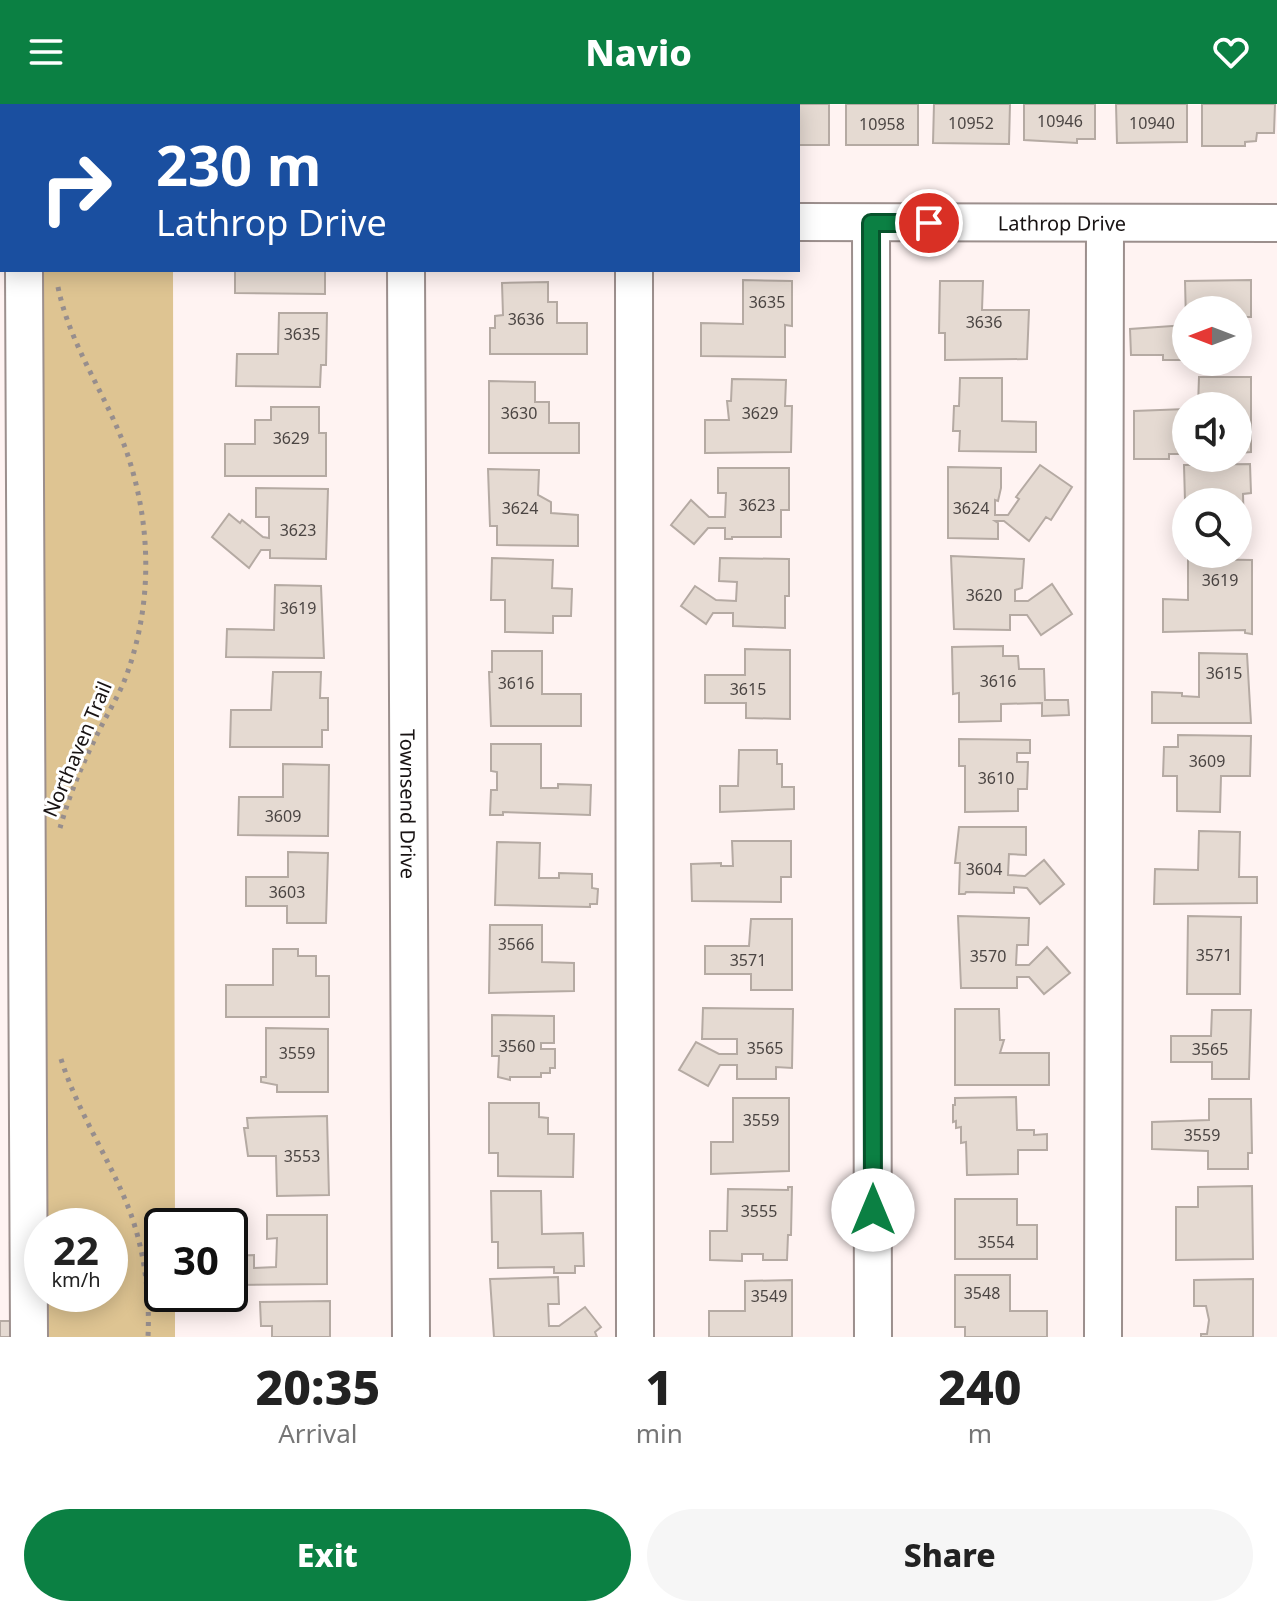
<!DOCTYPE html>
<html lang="en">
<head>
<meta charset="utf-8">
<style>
	body { margin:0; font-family:"Noto Sans",sans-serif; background:#f6f6f6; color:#222; height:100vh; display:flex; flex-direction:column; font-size:30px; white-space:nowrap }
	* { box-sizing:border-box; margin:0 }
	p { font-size:26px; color:#767676 }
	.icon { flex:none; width:44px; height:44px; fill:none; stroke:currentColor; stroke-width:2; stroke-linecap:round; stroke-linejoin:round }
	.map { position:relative; height:1233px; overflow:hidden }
	.panel { display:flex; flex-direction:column; background:#fff; flex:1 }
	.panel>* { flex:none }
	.top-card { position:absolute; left:0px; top:0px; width:800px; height:168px; box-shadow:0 4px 20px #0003; background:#1a4fa0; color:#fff; overflow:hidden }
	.needle { width:52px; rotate:270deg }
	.tools { position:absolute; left:1172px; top:192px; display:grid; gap:16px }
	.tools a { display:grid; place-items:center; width:80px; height:80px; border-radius:50%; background:#fff; box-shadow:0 4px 20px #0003; font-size:40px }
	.speed { position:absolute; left:24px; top:1104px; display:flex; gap:16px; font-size:40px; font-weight:700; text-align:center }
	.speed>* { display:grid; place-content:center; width:104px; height:104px; border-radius:50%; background:#fff; box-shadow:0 4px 20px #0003; line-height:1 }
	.speed small { font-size:20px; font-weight:400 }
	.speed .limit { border:4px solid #111; border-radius:12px; background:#fff; color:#111 }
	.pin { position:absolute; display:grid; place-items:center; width:68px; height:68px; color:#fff; margin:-34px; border:4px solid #fff; border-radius:50%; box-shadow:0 2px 8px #0007 }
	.me { position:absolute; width:88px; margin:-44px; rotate:0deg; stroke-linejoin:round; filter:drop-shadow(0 0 6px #0008) }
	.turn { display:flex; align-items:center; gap:28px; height:168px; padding:0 24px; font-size:36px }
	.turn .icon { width:104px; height:104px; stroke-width:2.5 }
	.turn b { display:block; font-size:56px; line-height:68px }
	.eta { display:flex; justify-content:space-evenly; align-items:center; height:136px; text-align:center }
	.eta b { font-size:48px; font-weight:800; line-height:56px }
	.button { display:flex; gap:16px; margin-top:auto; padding:16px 24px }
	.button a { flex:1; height:92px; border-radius:48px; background:#0b8043; color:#fff; font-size:32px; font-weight:800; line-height:92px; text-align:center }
	.button a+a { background:#f6f6f6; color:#222 }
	header { display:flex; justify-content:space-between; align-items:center; height:104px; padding:0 24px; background:#0b8043; color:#fff; font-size:36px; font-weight:800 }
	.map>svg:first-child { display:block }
	.green { fill:#dec492; fill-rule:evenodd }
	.building { fill:#e5dad2; stroke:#b5aaa3; stroke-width:2 }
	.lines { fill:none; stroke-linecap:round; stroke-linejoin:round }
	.minor-casing { stroke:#9c8f8d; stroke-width:40 }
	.path { stroke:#978e8d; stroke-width:5; stroke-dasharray:4 6; stroke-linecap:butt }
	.minor { stroke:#fff; stroke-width:36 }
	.route-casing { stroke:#07532c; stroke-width:20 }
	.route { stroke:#0b8043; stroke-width:14 }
	.labels { text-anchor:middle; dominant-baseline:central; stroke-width:6; stroke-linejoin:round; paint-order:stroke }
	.number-label { font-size:16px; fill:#4b4543 }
	.street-label { font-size:20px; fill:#181313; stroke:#fff }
</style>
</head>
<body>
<header><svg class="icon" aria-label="menu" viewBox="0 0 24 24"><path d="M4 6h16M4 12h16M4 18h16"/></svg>Navio<svg class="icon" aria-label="heart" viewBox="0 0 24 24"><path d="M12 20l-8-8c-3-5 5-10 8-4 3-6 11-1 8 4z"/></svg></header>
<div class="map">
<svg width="1277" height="1233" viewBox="0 0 1277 1233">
	<rect width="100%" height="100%" fill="#fff3f2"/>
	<!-- green -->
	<path class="green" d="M37,166H173L175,1122H162V1190H175V1233H39ZM42,1122H110V1190H42Z"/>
	<!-- building -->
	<g class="building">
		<polygon points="252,0 324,0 252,2"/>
		<rect x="464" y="0" width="70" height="2"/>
		<polygon points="574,0 649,0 574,2"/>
		<polygon points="665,0 735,0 735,2"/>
		<polygon points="754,0 829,0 829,41 798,41 798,2"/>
		<rect x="846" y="0" width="72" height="41"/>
		<polygon points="934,0 1010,0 1009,40 933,39"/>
		<polygon points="1024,0 1095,0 1095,35 1077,35 1077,39 1024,36"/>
		<polygon points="1116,0 1187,0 1187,38 1117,39"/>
		<polygon points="1202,0 1275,0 1274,29 1257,29 1256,37 1245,38 1245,42 1202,42"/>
		<polygon points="235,166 325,166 325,190 235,189"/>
		<polygon points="743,176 792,177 792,222 785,221 785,253 701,252 701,219 743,220"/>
		<polygon points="1251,176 1251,213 1241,213 1242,245 1238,245 1238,206 1186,206 1186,218 1185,177"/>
		<polygon points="940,177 983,177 982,206 1029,206 1027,255 945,256 945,229 939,229"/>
		<polygon points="548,178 548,198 557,198 557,219 587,219 587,250 490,250 490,224 495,224 495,212 503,211 502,179"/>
		<polygon points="279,209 327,209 326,261 321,261 320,283 236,282 237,250 278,250"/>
		<polygon points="1186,221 1186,256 1163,256 1163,251 1131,251 1130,225"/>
		<polygon points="1199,273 1251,273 1251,348 1238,349 1238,302 1198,302"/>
		<polygon points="960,274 1002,274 1002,317 1036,318 1036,348 959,347 960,327 953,327 954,302 959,302"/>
		<polygon points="732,275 786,276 785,302 792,302 791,348 705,349 705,316 729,316 727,297 731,297"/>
		<polygon points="489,277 535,278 535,298 549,298 549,319 579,319 579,349 489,349"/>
		<polygon points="271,303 319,303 319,329 326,329 326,372 225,372 225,340 255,340 255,316 271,316"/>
		<polygon points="1186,305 1186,350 1169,350 1169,355 1134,355 1134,307"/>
		<polygon points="1250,360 1251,389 1243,390 1244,428 1238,428 1238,398 1185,397 1184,361"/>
		<polygon points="1040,361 1072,383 1051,416 1046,413 1029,437 1004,417 995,417 998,419 998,435 948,434 948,363 1001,364 1001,384 998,397 995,396 995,411 1008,411 1019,395 1016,393"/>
		<polygon points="718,364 789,364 789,406 781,406 781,433 732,433 732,435 725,435 725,424 708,424 694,440 671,421 691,396 709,413 725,413 726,389 718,389"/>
		<polygon points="488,365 539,366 538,391 551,398 551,409 578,411 578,442 497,441 497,422 490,422"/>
		<polygon points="256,384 328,385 326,455 270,454 270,446 261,446 249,464 212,433 229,410 240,419 242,416 263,433 269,434 269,413 256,413"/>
		<polygon points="951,452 1024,455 1022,484 1015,486 1015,497 1028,497 1052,480 1072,510 1041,531 1027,511 1010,511 1010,526 954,525"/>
		<polygon points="492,454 553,456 552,484 572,485 571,512 553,512 553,529 505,528 505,496 491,496"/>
		<polygon points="720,454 789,455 789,492 785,492 785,524 733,522 733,509 713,509 706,520 681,502 695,482 716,496 736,497 737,478 719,477"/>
		<polygon points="1188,455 1252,456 1252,530 1245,529 1245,526 1163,528 1163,495 1188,496"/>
		<polygon points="275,481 321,482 324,554 226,553 227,525 274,526"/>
		<polygon points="1003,542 1003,552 1018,552 1019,565 1044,565 1045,596 1068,596 1069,611 1042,612 1042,599 1001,600 1001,617 959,618 959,589 953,590 952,543"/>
		<polygon points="745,545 790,546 790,615 746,614 746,599 705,599 705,571 745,571"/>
		<polygon points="492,547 542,547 542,590 581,590 581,622 491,622 489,568 492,568"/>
		<polygon points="1199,549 1247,550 1251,619 1152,619 1152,588 1182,589 1182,592 1199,593"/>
		<polygon points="273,568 321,568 320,594 328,594 328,626 322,626 322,643 230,643 231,606 271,606"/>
		<polygon points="1178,631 1251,632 1250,672 1221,672 1220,708 1177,707 1177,672 1163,672 1164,643 1178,643"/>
		<polygon points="959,635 1030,636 1030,649 1017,649 1017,658 1028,658 1027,685 1018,685 1018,707 965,708 965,662 959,662"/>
		<polygon points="491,640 541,640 541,684 558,684 558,680 591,681 590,711 503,708 503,711 490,711 491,686 497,686 497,668 491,667"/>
		<polygon points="739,646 777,646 777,660 782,660 782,683 794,683 794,705 720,708 720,682 738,682"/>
		<polygon points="283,660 329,661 328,732 238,731 239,693 283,693"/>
		<polygon points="959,723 1026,723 1026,751 1009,750 1008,771 1025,772 1044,756 1064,780 1040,800 1027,784 1014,783 1014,789 966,788 965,790 959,790 960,759 955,759"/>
		<polygon points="1199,727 1240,728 1239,773 1257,773 1257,799 1154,800 1155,765 1198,766"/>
		<polygon points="732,737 791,737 791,773 781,773 781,798 692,797 691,760 721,759 721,762 733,762"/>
		<polygon points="497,738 540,739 539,774 559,774 559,769 592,770 592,784 598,785 597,800 590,800 590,803 495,801"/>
		<polygon points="288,748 328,749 326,819 287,819 287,802 246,802 246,773 288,773"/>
		<polygon points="958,812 1029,814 1028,841 1017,841 1016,861 1029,861 1047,843 1070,869 1044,890 1029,873 1017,873 1017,884 961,884"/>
		<polygon points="1188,812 1241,813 1240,890 1187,890"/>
		<polygon points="751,815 792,815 792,886 751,886 751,870 705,870 705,842 749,842"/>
		<polygon points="490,821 542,821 542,858 574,859 574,887 489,889"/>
		<polygon points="273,845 298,845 298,852 316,852 316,872 329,872 329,913 226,913 226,881 273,881"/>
		<polygon points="703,904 793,905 792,964 776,963 776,975 737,975 737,961 720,961 708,982 679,966 696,938 719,950 737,950 737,935 702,935"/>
		<polygon points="955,905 999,905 1000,936 1004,936 1000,949 1049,949 1049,981 955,981"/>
		<polygon points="1212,906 1251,906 1249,975 1212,975 1212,958 1171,958 1171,932 1211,932"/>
		<polygon points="492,911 554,912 554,939 541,939 541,945 555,945 555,964 550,964 550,969 541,969 541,973 510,973 510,976 498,973 499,952 492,952"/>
		<polygon points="266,924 328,925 328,988 277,988 277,981 261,978 261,973 266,973"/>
		<polygon points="1016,993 1017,1026 1034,1026 1034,1031 1047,1030 1047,1046 1018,1046 1018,1070 967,1071 966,1038 961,1039 961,1023 956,1024 956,1017 953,1018 953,1001 955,1001 955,994"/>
		<polygon points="733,994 789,994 789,1067 711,1070 711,1038 733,1038"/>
		<polygon points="1209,995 1251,995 1252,1049 1248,1049 1248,1065 1208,1065 1208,1047 1152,1045 1152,1018 1209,1016"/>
		<polygon points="489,999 539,999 539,1013 548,1014 548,1030 574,1030 573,1073 498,1072 498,1049 489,1049"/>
		<polygon points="327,1012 329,1091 277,1092 276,1052 248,1052 244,1024 248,1024 247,1014"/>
		<polygon points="1252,1082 1253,1155 1176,1156 1176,1103 1198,1103 1198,1083"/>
		<polygon points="788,1083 792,1083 791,1131 788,1131 787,1156 763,1156 763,1150 742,1150 742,1157 710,1156 710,1127 727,1127 728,1085 788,1086"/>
		<polygon points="491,1087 541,1087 542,1130 583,1129 584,1162 575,1162 575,1169 554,1169 554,1163 498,1164 498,1138 492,1138"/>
		<polygon points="955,1095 1017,1095 1017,1121 1037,1121 1037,1155 955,1155"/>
		<polygon points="267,1111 327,1111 327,1180 230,1181 230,1152 254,1151 254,1164 276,1163 277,1134 267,1135"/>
		<polygon points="955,1171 1010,1171 1010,1207 1047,1207 1047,1233 965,1233 965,1223 955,1223"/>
		<polygon points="558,1173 559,1200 548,1200 549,1222 559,1222 585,1203 601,1223 595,1228 597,1233 494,1233 490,1175"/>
		<polygon points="1253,1175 1253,1233 1201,1233 1201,1230 1207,1230 1209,1216 1206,1202 1194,1202 1194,1176"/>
		<polygon points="792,1176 792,1233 709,1233 709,1207 745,1207 745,1177"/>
		<polygon points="330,1197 330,1233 272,1233 272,1222 261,1222 260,1198"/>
		<rect x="0" y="1217" width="15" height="16"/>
	</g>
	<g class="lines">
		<defs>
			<g id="minor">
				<polyline points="23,0 23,2"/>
				<polyline points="406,2 406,0"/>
				<path id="s1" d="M798,118L1277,119"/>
				<polyline points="871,119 873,1233"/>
				<polyline points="24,166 29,1233"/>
				<path id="s2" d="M406,166L411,1233"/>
				<polyline points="634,166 635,1233"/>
				<polyline points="1103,1233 1105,119"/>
			</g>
		</defs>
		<!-- minor casing -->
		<use href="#minor" class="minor-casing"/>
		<!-- path -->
		<g class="path">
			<path d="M58,183C70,242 106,290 126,346C151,418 153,495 128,567C120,591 106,611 96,633C81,663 69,692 60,724"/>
			<path d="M61,955C77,1006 107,1051 127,1100C144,1142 150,1189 148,1233"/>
		</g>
		<!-- minor -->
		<use href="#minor" class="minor"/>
	</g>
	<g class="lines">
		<defs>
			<polyline id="route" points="873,1106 871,119 929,119"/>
		</defs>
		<!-- route casing -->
		<use href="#route" class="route-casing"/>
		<!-- route -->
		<use href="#route" class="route"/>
	</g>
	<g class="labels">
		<!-- number labels -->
		<g class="number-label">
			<text x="1060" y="17">10946</text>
			<text x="971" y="19">10952</text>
			<text x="1152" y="19">10940</text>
			<text x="882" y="20">10958</text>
			<text x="767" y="198">3635</text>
			<text x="526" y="215">3636</text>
			<text x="984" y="218">3636</text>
			<text x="302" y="230">3635</text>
			<text x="519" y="309">3630</text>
			<text x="760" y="309">3629</text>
			<text x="291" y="334">3629</text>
			<text x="757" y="401">3623</text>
			<text x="520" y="404">3624</text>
			<text x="971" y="404">3624</text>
			<text x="298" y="426">3623</text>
			<text x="1220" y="476">3619</text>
			<text x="984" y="491">3620</text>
			<text x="298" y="504">3619</text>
			<text x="1224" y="569">3615</text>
			<text x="998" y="577">3616</text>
			<text x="516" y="579">3616</text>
			<text x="748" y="585">3615</text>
			<text x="1207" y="657">3609</text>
			<text x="996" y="674">3610</text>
			<text x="283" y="712">3609</text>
			<text x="984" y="765">3604</text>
			<text x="287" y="788">3603</text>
			<text x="516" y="840">3566</text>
			<text x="1214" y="851">3571</text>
			<text x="988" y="852">3570</text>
			<text x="748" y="856">3571</text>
			<text x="517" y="942">3560</text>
			<text x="765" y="944">3565</text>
			<text x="1210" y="945">3565</text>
			<text x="297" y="949">3559</text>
			<text x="761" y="1016">3559</text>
			<text x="1202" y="1031">3559</text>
			<text x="302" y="1052">3553</text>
			<text x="759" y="1107">3555</text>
			<text x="996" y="1138">3554</text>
			<text x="982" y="1189">3548</text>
			<text x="769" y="1192">3549</text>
		</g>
		<!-- street labels -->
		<g class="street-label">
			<text stroke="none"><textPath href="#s1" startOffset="264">Lathrop Drive</textPath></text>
			<text transform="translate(77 645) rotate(-67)">Northaven Trail</text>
			<text stroke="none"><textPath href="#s2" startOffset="534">Townsend Drive</textPath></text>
		</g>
	</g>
</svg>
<div class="tools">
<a><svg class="needle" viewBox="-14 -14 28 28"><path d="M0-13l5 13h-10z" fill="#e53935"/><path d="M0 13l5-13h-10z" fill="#767676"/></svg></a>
<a><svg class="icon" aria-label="sound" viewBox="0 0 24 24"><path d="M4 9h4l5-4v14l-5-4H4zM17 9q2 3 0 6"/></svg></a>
<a><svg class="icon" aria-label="search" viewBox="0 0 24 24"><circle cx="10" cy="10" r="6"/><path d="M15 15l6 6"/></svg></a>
</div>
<div class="speed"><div>22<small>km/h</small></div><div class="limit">30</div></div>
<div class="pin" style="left:929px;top:119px;background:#d93025"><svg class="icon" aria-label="arrive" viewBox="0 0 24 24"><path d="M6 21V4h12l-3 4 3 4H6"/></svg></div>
<svg class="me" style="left:873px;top:1106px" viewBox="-20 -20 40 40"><circle r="19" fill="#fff"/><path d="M0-13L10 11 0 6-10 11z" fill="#0b8043"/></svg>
<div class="top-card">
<div class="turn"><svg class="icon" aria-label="right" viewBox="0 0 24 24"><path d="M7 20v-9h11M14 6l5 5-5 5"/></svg><div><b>230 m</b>Lathrop Drive</div></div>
</div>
</div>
<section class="panel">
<div class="eta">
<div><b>20:35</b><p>Arrival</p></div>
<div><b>1</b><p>min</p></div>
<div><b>240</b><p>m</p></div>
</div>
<div class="button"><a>Exit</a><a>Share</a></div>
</section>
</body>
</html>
